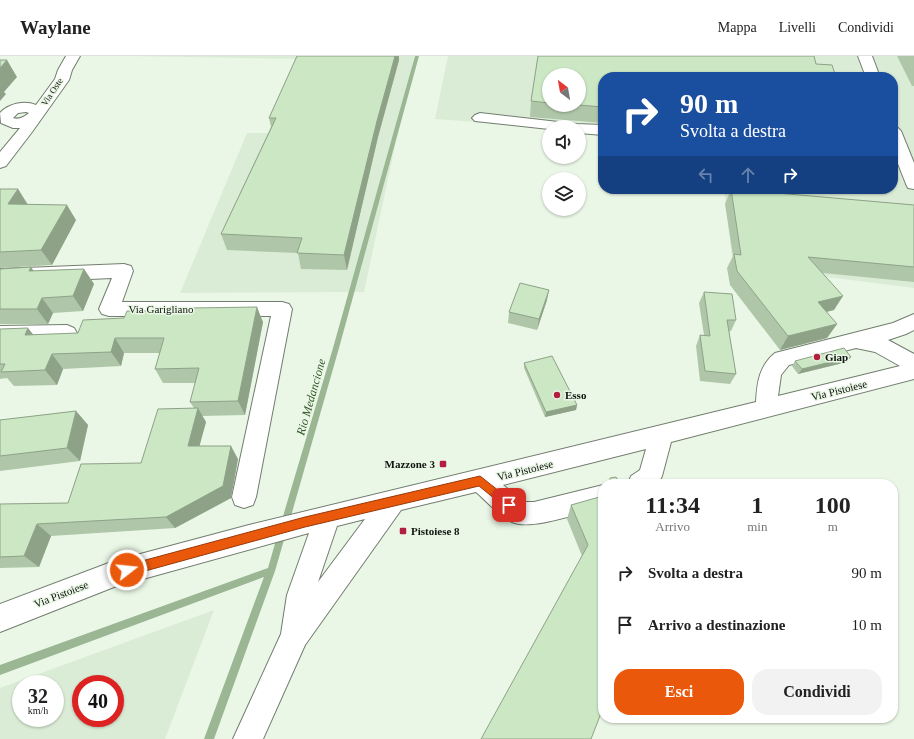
<!DOCTYPE html>
<html lang="it">
<head>
<meta charset="utf-8">
<style>
	body { margin:0; font-family:Georgia,serif; background:#f2f2f2; color:#222; height:100vh; display:flex; flex-direction:column; font-size:15px; white-space:nowrap }
	* { box-sizing:border-box; margin:0 }
	p { font-size:13px; color:#767676 }
	.icon { flex:none; width:22px; height:22px; fill:none; stroke:currentColor; stroke-width:2; stroke-linecap:round; stroke-linejoin:round }
	.map { position:relative; flex:1; overflow:hidden }
	.sheet { position:absolute; left:598px; top:423px; width:300px; height:244px; display:flex; flex-direction:column; background:#fff; border-radius:16px; box-shadow:0 1px 3px #0004 }
	.sheet>* { flex:none }
	.hud { position:absolute; left:598px; top:16px; width:300px; height:122px; border-radius:16px; box-shadow:0 1px 3px #0004; background:#1a4fa0; color:#fff; overflow:hidden }
	.needle { width:26px; rotate:329deg }
	.fabs { position:absolute; left:542px; top:12px; display:grid; gap:8px }
	.fabs a { display:grid; place-items:center; width:44px; height:44px; border-radius:50%; background:#fff; box-shadow:0 1px 3px #0004; font-size:20px }
	.speed { position:absolute; left:12px; top:619px; display:flex; gap:8px; font-size:20px; font-weight:700; text-align:center }
	.speed>* { display:grid; place-content:center; width:52px; height:52px; border-radius:50%; background:#fff; box-shadow:0 1px 3px #0004; line-height:1 }
	.speed small { font-size:10px; font-weight:400 }
	.speed .limit { border:6px solid #d22; background:#fff; color:#111 }
	.pin { position:absolute; display:grid; place-items:center; width:34px; height:34px; color:#fff; margin:-17px; border-radius:8px; box-shadow:0 2px 6px #0006 }
	.me { position:absolute; width:44px; margin:-22px; rotate:74deg; stroke-linejoin:round; filter:drop-shadow(0 0 3px #0008) }
	.turn { display:flex; align-items:center; gap:14px; height:84px; padding:0 16px; font-size:18px }
	.turn .icon { width:52px; height:52px; stroke-width:2.5 }
	.turn b { display:block; font-size:28px; line-height:34px }
	.lanes { display:flex; align-items:center; height:38px; padding:0 16px; background:#0003; justify-content:center; gap:20px; direction:ltr }
	.lanes .off { opacity:.35 }
	.eta { display:flex; justify-content:space-evenly; align-items:center; height:68px; text-align:center }
	.eta b { font-size:24px; font-weight:700; line-height:28px }
	.action { display:flex; gap:8px; margin-top:auto; padding:8px 16px }
	.action a { flex:1; height:46px; border-radius:16px; background:#ea580c; color:#fff; font-size:16px; font-weight:700; line-height:46px; text-align:center }
	.action a+a { background:#f2f2f2; color:#222 }
	ul { padding:0; list-style:none }
	li { display:flex; align-items:center; gap:12px; height:52px; padding:0 16px }
	li div { flex:1 }
	li b { display:block; font-size:15px }
	li em { font-style:normal }
	header { display:flex; align-items:center; gap:24px; box-sizing:border-box; height:56px; padding:0 20px; background:#fff; border-bottom:1px solid #e0e0e0 }
	header strong { font-size:19px }
	nav { display:flex; gap:22px; margin-inline-start:auto; font-size:14px }
	.map>svg:first-child { display:block }
	.built { fill:#daecd6; fill-rule:evenodd }
	.lines { fill:none; stroke-linecap:round; stroke-linejoin:round }
	.stream { fill:#9ab693; fill-rule:evenodd }
	.minor-casing { stroke:#727d6f; stroke-width:2 }
	.minor { fill:#fff; fill-rule:evenodd }
	.wall { fill:#afc7a8; fill-rule:evenodd }
	.shaded-wall { fill:#8ea288 }
	.building { fill:#cbe7c3; stroke:#8ea288 }
	.route { fill:#ea580c; stroke:#983908 }
	.poi-dot { fill:#b11e3f; stroke:#eaf7e6; stroke-width:1.5 }
	.labels { text-anchor:middle; dominant-baseline:central; stroke-width:3; stroke-linejoin:round; paint-order:stroke }
	.far-street-label { font-size:9px; fill:#0f140e; stroke:#eaf7e6 }
	.street-label { font-size:11px; fill:#0f140e; stroke:#eaf7e6 }
	.poi-label { font-size:11px; font-weight:bold; fill:#0f140e; stroke:#eaf7e6; text-anchor:start }
	.water-label { font-size:12px; font-style:italic; fill:#2f5424; stroke:#eaf7e6 }
</style>
</head>
<body>
<header>
<strong>Waylane</strong>
<nav><a>Mappa</a><a>Livelli</a><a>Condividi</a></nav>
</header>
<div class="map">
<svg width="914" height="683" viewBox="0 0 914 683">
	<rect width="100%" height="100%" fill="#eaf7e6"/>
	<!-- built -->
	<g class="built">
		<polygon points="131,0 414,0 364,236 180,237 247,77 269,77 301,3"/>
		<path d="M448,0H914V232L733,209L724,133H893V21H603V75L579,71H549L435,63ZM549,19H579V49H549Z"/>
		<path d="M214,554L165,683H0V632ZM21,628H55V662H21ZM81,628H115V662H81Z"/>
	</g>
	<g class="lines">
		<!-- stream -->
		<g class="stream">
			<polygon points="415,0 419,0 339,292 289,467 288,470 285,471 282,470 281,467 333,292"/>
			<polygon points="282,473 285,474 286,477 275,515 214,683 204,683 264,521 0,619 0,609 268,512 278,477 279,474"/>
		</g>
		<defs>
			<g id="minor">
				<path d="M66,0H80L72,14L69,24L32,76L6,110L0,112V96L20,72H13L1,67L0,57C8,48 24,44 36,49L55,23L58,14ZM26,56L29,57C24,61 19,64 13,62L18,57Z"/>
				<polygon points="858,0 872,0 880,21 866,21"/>
				<polygon points="480,57 576,68 603,69 603,79 579,77 579,71 549,71 549,73 475,65 472,62 475,59"/>
				<polygon points="893,70 898,72 901,75 914,107 914,133 908,132 906,128 893,95"/>
				<polygon points="124,208 131,210 133,215 122,246 282,246 289,248 292,253 256,441 253,449 244,452 235,449 232,441 271,260 109,260 102,258 99,253 112,222 0,227 0,213"/>
				<path d="M914,258V274L906,278L888,284L914,298V323L671,386L662,420L658,428H628L631,420L640,414L646,393L503,429L524,446H534L603,429V451C582,456 531,475 512,466C500,460 486,445 476,436L401,454L305,589L263,683H233L281,578L287,539L309,477L114,531L0,576V548L114,505L249,469L756,346C757,327 759,310 775,297L893,267ZM856,292L875,296L900,310L778,340L781,319L789,309ZM365,463L318,526L337,470Z"/>
				<polygon points="67,269 74,272 77,277 74,282 67,285 0,286 0,270"/>
			</g>
		</defs>
		<!-- minor casing -->
		<use href="#minor" class="minor-casing"/>
		<!-- minor -->
		<use href="#minor" class="minor"/>
	</g>
	<!-- wall -->
	<g class="wall">
		<polygon points="297,0 399,0 399,4 378,81 347,214 301,213 298,197 227,194 221,178 271,71 269,62"/>
		<path d="M538,0H814L816,8L832,9L836,21H603V67L530,61L531,45ZM549,19H579V49H549Z"/>
		<polygon points="897,0 914,0 914,30 912,30"/>
		<polygon points="0,133 18,133 28,149 76,164 52,209 0,212"/>
		<polygon points="731,133 914,149 914,226 823,217 834,254 826,256 837,268 827,282 780,294 730,229 727,212 733,200 725,148"/>
		<polygon points="0,213 34,215 84,213 94,228 83,255 53,257 48,268 0,268"/>
		<polygon points="704,236 736,264 731,275 729,275 736,318 730,328 700,325 696,290 700,279 704,279 699,247"/>
		<polygon points="547,244 537,274 508,267 509,256"/>
		<polygon points="263,266 245,359 202,360 206,366 199,390 238,403 231,442 175,472 51,480 39,511 0,512 0,448 68,447 141,407 194,352 190,346 196,327 163,327 155,313 160,297 124,297 121,310 63,313 57,329 14,330 7,322 0,323 0,273 33,279 78,277"/>
		<polygon points="795,305 847,306 798,318 792,310"/>
		<polygon points="524,307 577,349 576,354 545,361 524,312"/>
		<polygon points="76,355 88,369 80,405 0,415 0,364"/>
		<polygon points="603,440 603,652 582,500 567,463 571,449"/>
	</g>
	<!-- shaded-wall -->
	<g class="shaded-wall">
		<polygon points="395,0 399,0 399,4 378,81 347,214 344,199 377,65"/>
		<polygon points="7,4 17,21 4,36 6,38 0,45 0,12"/>
		<polygon points="18,133 28,149 8,148"/>
		<polygon points="67,149 76,164 52,209 41,194"/>
		<polygon points="31,211 42,227 29,215"/>
		<polygon points="84,213 94,228 83,255 73,240"/>
		<polygon points="549,234 547,244 537,274 539,263"/>
		<polygon points="843,240 834,254 809,260 818,246"/>
		<polygon points="42,242 53,257 48,268 37,253"/>
		<polygon points="257,251 263,266 245,359 238,345"/>
		<polygon points="837,268 827,282 780,294 788,280"/>
		<polygon points="28,272 40,287 25,279"/>
		<polygon points="115,282 124,297 121,310 111,296"/>
		<polygon points="52,298 63,313 57,329 45,314"/>
		<polygon points="851,301 847,306 798,318 802,313"/>
		<polygon points="577,349 576,354 545,361 546,356"/>
		<polygon points="198,352 206,366 196,403 188,390"/>
		<polygon points="76,355 88,369 80,405 67,392"/>
		<polygon points="231,390 238,403 231,442 175,472 166,461"/>
		<polygon points="37,468 51,480 39,511 24,500"/>
	</g>
	<!-- building -->
	<g class="building">
		<polygon points="297,0 395,0 377,65 344,199 297,197 302,182 221,178 276,62 269,62"/>
		<polygon points="538,0 814,0 816,8 832,9 836,21 603,21 603,51 579,49 579,19 549,19 549,47 531,45"/>
		<polygon points="0,4 7,4 0,12"/>
		<polygon points="0,133 18,133 8,148 67,149 41,194 0,196"/>
		<polygon points="731,133 914,149 914,211 808,201 843,240 818,246 837,268 788,280 737,215 734,198 741,199"/>
		<polygon points="31,211 29,215 84,213 73,240 42,242 37,253 0,253 0,213"/>
		<polygon points="520,227 549,234 539,263 509,256"/>
		<polygon points="704,236 732,238 736,264 727,264 736,318 705,315 700,279 710,280"/>
		<polygon points="257,251 238,345 190,346 199,312 155,313 164,282 115,282 111,296 52,298 45,314 1,316 5,308 0,308 0,273 28,272 25,279 78,277 83,264 124,262 127,255 190,255 191,252"/>
		<polygon points="844,292 851,301 802,313 795,305"/>
		<polygon points="552,300 577,349 546,356 524,307"/>
		<polygon points="198,352 188,390 231,390 223,430 166,461 37,468 24,500 0,501 0,448 68,447 81,408 141,407 158,353"/>
		<polygon points="76,355 67,392 0,400 0,364"/>
		<polygon points="616,421 620,428 610,428 610,422"/>
		<polygon points="603,440 603,652 591,683 481,683 588,489 571,449"/>
	</g>
	<!-- route -->
	<polygon class="route" points="480,420 513,446 514,449 513,452 509,454 506,452 479,430 305,471 127,520 123,518 121,514 123,511 127,509 305,461"/>
	<!-- markers -->
	<g class="poi-dot">
		<circle cx="817" cy="301" r="4"/>
		<circle cx="557" cy="339" r="4"/>
		<rect x="439" y="404" width="8" height="8" rx="2"/>
		<rect x="399" y="471" width="8" height="8" rx="2"/>
	</g>
	<g class="labels">
		<!-- far-street labels -->
		<g class="far-street-label">
			<text transform="translate(52 36) rotate(-56)">Via Oste</text>
		</g>
		<!-- street labels -->
		<g class="street-label">
			<text x="161" y="253">Via Garigliano</text>
			<text transform="translate(839 334) rotate(-14)">Via Pistoiese</text>
			<text transform="translate(525 414) rotate(-14)">Via Pistoiese</text>
			<text transform="translate(61 538) rotate(-21)">Via Pistoiese</text>
		</g>
		<!-- poi labels -->
		<g class="poi-label">
			<text x="825" y="301">Giap</text>
			<text x="565" y="339">Esso</text>
			<text x="435" y="408" text-anchor="end">Mazzone 3</text>
			<text x="411" y="475">Pistoiese 8</text>
		</g>
		<!-- water labels -->
		<g class="water-label">
			<text transform="translate(311 341) rotate(-74)">Rio Medancione</text>
		</g>
	</g>
</svg>
<div class="fabs">
<a><svg class="needle" viewBox="-14 -14 28 28"><path d="M0-13l5 13h-10z" fill="#e53935"/><path d="M0 13l5-13h-10z" fill="#767676"/></svg></a>
<a><svg class="icon" aria-label="sound" viewBox="0 0 24 24"><path d="M4 9h4l5-4v14l-5-4H4zM17 9q2 3 0 6"/></svg></a>
<a><svg class="icon" aria-label="layers" viewBox="0 0 24 24"><path d="M12 4l9 5-9 5-9-5zM3 14l9 5 9-5"/></svg></a>
</div>
<div class="speed"><div>32<small>km/h</small></div><div class="limit">40</div></div>
<div class="pin" style="left:509px;top:449px;background:#d93025"><svg class="icon" aria-label="arrive" viewBox="0 0 24 24"><path d="M6 21V4h12l-3 4 3 4H6"/></svg></div>
<svg class="me" style="left:127px;top:514px" viewBox="-20 -20 40 40"><circle r="17" fill="#ea580c" stroke="#fff" stroke-width="3"/><path d="M0-11L8 9 0 5-8 9z" fill="#fff"/></svg>
<div class="hud">
<div class="turn"><svg class="icon" aria-label="right" viewBox="0 0 24 24"><path d="M7 20v-9h11M14 6l5 5-5 5"/></svg><div><b>90 m</b>Svolta a destra</div></div>
<div class="lanes"><svg class="icon off" aria-label="left" viewBox="0 0 24 24"><path d="M17 20v-9H6M10 6l-5 5 5 5"/></svg><svg class="icon off" aria-label="ahead" viewBox="0 0 24 24"><path d="M12 20V5M6 11l6-6 6 6"/></svg><svg class="icon" aria-label="right" viewBox="0 0 24 24"><path d="M7 20v-9h11M14 6l5 5-5 5"/></svg></div>
</div>
<section class="sheet">
<div class="eta">
<div><b>11:34</b><p>Arrivo</p></div>
<div><b>1</b><p>min</p></div>
<div><b>100</b><p>m</p></div>
</div>
<ul>
<li><svg class="icon" aria-label="right" viewBox="0 0 24 24"><path d="M7 20v-9h11M14 6l5 5-5 5"/></svg><div><b>Svolta a destra</b></div><em>90 m</em></li>
<li><svg class="icon" aria-label="arrive" viewBox="0 0 24 24"><path d="M6 21V4h12l-3 4 3 4H6"/></svg><div><b>Arrivo a destinazione</b></div><em>10 m</em></li>
</ul>
<div class="action"><a>Esci</a><a>Condividi</a></div>
</section>
</div>
</body>
</html>
